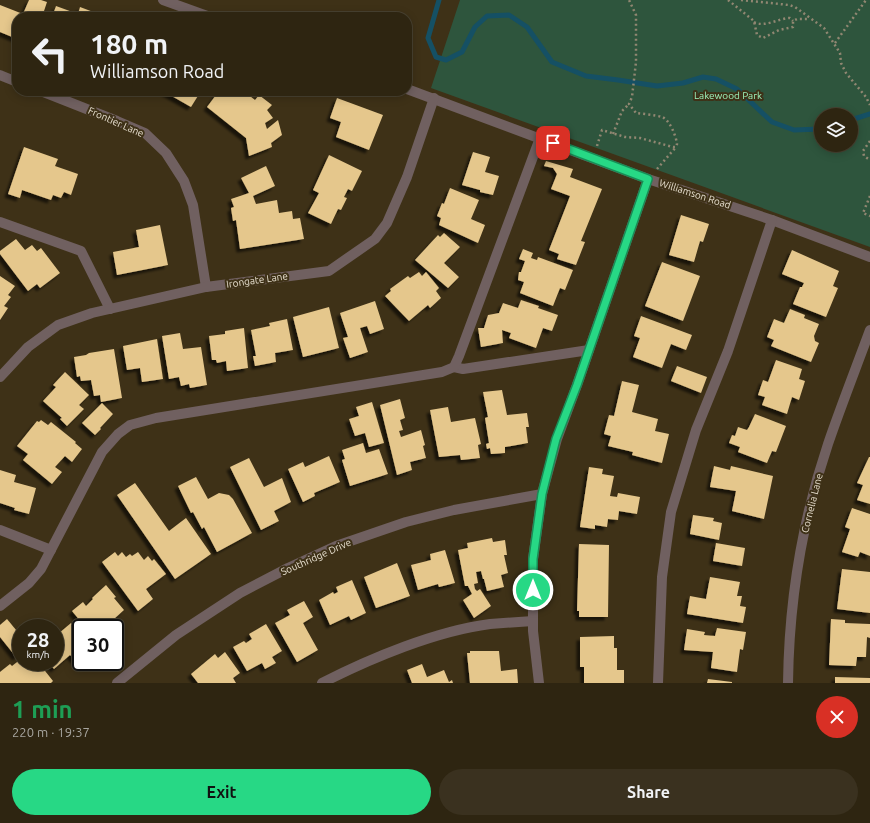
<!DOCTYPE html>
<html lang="en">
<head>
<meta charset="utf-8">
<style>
	body { margin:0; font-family:Ubuntu,sans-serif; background:#3a311f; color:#f1f3f6; height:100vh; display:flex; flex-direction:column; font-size:15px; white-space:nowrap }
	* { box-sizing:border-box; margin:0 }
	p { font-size:13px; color:#a7a59f }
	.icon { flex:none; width:22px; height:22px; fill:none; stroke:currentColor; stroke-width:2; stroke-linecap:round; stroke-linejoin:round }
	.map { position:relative; height:683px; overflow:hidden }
	.panel { display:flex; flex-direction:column; background:#2e2511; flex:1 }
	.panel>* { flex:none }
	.hud { position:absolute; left:12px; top:12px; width:400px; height:84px; border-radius:16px; box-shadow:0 2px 10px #0003,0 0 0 1px #494231; background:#2e2511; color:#f1f3f6; overflow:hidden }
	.fabs { position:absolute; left:814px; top:108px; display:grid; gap:8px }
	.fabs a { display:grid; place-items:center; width:44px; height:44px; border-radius:50%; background:#2e2511; box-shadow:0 2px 10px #0003,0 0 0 1px #494231; font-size:20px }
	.speed { position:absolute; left:12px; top:619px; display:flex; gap:8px; font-size:20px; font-weight:700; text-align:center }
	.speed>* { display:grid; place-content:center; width:52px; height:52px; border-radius:50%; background:#2e2511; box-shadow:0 2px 10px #0003,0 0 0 1px #494231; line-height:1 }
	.speed small { font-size:10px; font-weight:400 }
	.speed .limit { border:2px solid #111; border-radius:6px; background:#fff; color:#111 }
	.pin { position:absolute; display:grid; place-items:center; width:34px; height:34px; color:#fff; margin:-17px; border-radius:8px; box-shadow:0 2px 6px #0006 }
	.me { position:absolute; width:44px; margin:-22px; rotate:0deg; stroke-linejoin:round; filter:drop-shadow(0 0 3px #0008) }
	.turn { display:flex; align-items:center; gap:14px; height:84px; padding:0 12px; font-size:18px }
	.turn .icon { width:52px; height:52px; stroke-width:2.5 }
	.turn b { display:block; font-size:28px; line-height:34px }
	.round { display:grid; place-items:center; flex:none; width:42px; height:42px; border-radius:21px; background:#3a311f }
	.headline { display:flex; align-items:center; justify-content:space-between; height:68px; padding:0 12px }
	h1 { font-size:24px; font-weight:700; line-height:30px; color:#1e9e55 }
	.primary-button { display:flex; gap:8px; margin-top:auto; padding:8px 12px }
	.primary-button a { flex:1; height:46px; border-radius:24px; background:#27d885; color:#111; font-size:16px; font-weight:700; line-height:46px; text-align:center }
	.primary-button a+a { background:#3a311f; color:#f1f3f6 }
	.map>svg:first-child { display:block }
	.green { fill:#2e553d; fill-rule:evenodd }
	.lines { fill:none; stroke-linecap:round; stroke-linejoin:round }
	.stream { stroke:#155064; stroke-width:5 }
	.building { fill:#e5c78c; filter:url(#shadow) }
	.path { stroke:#918772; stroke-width:2.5; stroke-dasharray:2 3; stroke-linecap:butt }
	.minor { stroke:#706060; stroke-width:10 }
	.route-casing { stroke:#198c56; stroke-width:10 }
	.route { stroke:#27d885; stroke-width:7 }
	.labels { text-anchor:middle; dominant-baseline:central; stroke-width:4; stroke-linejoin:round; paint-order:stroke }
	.park-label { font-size:10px; fill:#9df4bd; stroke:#3e3117 }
	.street-label { font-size:10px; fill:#e6dece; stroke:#3e3117 }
</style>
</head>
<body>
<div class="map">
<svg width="870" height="683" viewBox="0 0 870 683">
	<defs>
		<filter id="shadow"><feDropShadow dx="-3.5" dy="3.5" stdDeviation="1" flood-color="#0009"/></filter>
	</defs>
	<rect width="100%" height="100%" fill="#3e3117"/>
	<!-- green -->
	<path class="green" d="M460,0H870V247L431,88ZM821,115H851V145H821Z"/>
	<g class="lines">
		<!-- stream -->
		<g class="stream">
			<polyline points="439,0 428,38 436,57 446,60 462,52 475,27 487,16 509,15 527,27 552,62 586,76 618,80 657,86 683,83 703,77 716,79 737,89 772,122 794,130 821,129"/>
			<polyline points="851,120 870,114"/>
		</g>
	</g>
	<!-- building -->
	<g class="building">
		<polygon points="29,0 41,0 47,2 42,17 17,17 17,39 0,32 0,5 23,14"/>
		<polygon points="56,6 78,14 80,7 104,16 104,17 52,17"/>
		<polygon points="163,91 201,91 191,107"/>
		<polygon points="219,91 248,91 246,93 255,100 259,95 272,105 267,110 273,118 265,123 267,129 278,120 282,135 271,143 272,147 249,156 246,138 207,107"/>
		<polygon points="337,98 383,115 369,150 336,137 341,122 330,118"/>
		<polygon points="24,147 58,159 55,166 78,174 71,195 64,192 61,198 53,195 51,200 22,190 20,198 8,194"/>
		<polygon points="473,152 490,157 485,172 499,176 493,195 480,192 480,190 462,185"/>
		<polygon points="329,155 362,171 352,191 348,189 344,197 347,198 341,210 338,209 331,224 308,213 319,193 313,190"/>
		<polygon points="546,161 573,169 570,177 602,189 581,241 585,242 576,265 557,259 559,254 549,250 570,196 551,189 557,174 553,168 544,166"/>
		<polygon points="266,166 275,186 253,196 256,204 277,200 279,213 292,211 293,219 300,218 304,239 240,249 236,220 233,221 231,208 234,207 231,199 249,193 241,178"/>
		<polygon points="450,188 479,200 471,219 485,225 478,243 439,225 441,218 437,216 442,203 444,204"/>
		<polygon points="681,215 709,224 703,242 700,241 694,262 669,255"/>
		<polygon points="160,225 168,265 117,275 113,252 139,247 136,230"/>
		<polygon points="444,233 460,247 444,263 459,277 448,288 415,260 438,235 440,237"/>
		<polygon points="16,239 25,250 32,245 37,251 41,248 60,273 40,288 37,284 28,291 0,254 0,251"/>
		<polygon points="523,249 533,253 531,258 537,260 538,257 573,270 565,290 560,288 553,306 520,293 524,282 518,280 519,272 521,272 525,261 519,259"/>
		<polygon points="792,250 839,271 833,286 838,288 826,317 793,304 800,287 802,287 804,283 782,274"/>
		<polygon points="662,262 700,276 683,321 645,306"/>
		<polygon points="419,272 422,276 426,272 439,288 436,291 441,298 430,308 428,305 409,321 385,296 391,291 390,289 408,276 410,278"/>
		<polygon points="0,276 15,286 8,295 11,297 4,306 8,308 0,320"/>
		<polygon points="521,300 539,306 538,308 558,315 552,331 543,328 536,348 509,338 511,333 502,330 503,343 481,347 478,328 484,328 488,315 499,313 503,303 518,308"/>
		<polygon points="375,301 384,329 370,334 367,326 360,328 368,352 350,358 343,338 348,337 340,313"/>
		<polygon points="329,307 339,348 303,357 293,317"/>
		<polygon points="790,309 805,315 804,318 819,324 814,336 815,341 819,343 811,362 771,346 774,340 767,337 774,319 784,323"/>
		<polygon points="641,316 692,335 686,350 671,344 662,368 633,357 640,338 634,336"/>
		<polygon points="287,319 293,350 275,353 276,362 255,366 253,356 256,356 251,330 270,326 269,323"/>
		<polygon points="244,328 248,368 227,371 226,361 217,363 216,360 212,360 209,336 225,334 225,331"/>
		<polygon points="180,333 183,349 201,347 207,385 190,388 189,384 181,386 179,377 169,379 162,336"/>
		<polygon points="157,339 163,379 142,382 140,368 127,370 123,346"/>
		<polygon points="114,349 122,398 101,402 100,395 94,396 91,380 81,381 80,376 77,377 74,357 86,355 89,353"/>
		<polygon points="776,360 802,369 799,379 805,381 799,400 792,397 787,414 762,405 765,397 758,395 763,380 768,382"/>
		<polygon points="677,366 707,377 701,393 671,381"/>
		<polygon points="65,372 89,395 79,405 84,409 67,426 60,419 62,418 43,401 56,387 53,385"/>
		<polygon points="622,381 639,385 632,412 658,419 655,431 669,434 662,463 632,455 633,452 608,446 611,436 604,434 609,415 614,416"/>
		<polygon points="502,390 507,415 527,413 529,427 526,427 528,443 505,447 505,453 491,454 490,448 487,449 486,444 489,443 485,418 488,417 483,392"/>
		<polygon points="400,399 405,418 400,420 403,430 399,431 401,437 421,430 425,445 423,446 426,458 410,462 412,470 397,475 380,405"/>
		<polygon points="372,402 384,443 369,447 365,433 355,436 349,419 359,416 356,407"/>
		<polygon points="102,403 113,414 100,428 101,429 95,435 82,423"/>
		<polygon points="448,407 451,422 475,418 481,444 478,445 480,458 461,460 460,455 439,457 430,410"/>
		<polygon points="755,414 786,426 776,452 772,451 767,463 738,452 740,447 729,443 732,435 735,436 738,427 747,430 749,427"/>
		<polygon points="41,420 48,425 51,422 76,442 75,443 82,449 72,462 65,456 55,467 62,472 52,484 23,460 28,454 17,446 37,421 39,422"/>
		<polygon points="363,443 366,453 379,449 388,474 350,486 342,460 345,459 342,450"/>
		<polygon points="329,456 340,482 314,493 315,496 303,502 288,469 303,462 305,467"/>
		<polygon points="869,457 870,457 870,504 857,500 863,485 857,483"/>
		<polygon points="249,458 264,487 282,478 291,502 274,511 279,521 261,530 230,467"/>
		<polygon points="714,466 730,470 731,466 773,476 764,519 732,511 736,491 710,487"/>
		<polygon points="589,467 603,469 602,474 614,476 610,496 617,497 618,493 640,497 637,514 619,511 618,520 608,519 607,527 595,525 595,529 580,527"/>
		<polygon points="0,470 16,475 14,482 36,488 29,514 14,510 15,508 0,503"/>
		<polygon points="196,477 208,499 219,493 229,495 233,499 252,533 217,552 204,527 202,529 193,512 191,513 178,486"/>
		<polygon points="135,483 169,531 186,518 211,554 175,579 117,495"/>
		<polygon points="852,508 870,514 870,556 860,552 858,557 842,552 850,529 845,527"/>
		<polygon points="693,515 714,518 713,521 722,523 719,540 690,534"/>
		<polygon points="492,538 493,542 505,540 507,555 504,555 508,573 501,575 504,587 487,591 484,579 483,579 481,571 476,572 478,583 474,584 475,589 477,591 480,589 491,606 474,618 463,600 472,594 468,586 465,586 458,550 468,548 467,543"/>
		<polygon points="716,543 745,548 742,566 713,561"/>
		<polygon points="579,544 609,545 608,617 579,617 579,611 577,611"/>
		<polygon points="445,550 455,583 439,587 438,584 418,590 411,565 431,560 430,554"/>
		<polygon points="115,552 118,556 122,552 126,557 130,554 132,556 138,552 144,560 148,556 152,561 154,559 166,574 146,589 153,599 138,611 102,562"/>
		<polygon points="397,563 410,596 376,608 364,577"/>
		<polygon points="842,569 870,572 870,613 837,609"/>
		<polygon points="710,577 740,582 737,596 742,596 740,606 746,607 743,623 687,614 690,596 706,599"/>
		<polygon points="352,580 366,613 351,620 349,616 330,625 319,600 333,592 334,594 338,592 336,587"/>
		<polygon points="106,585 116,597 114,598 124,610 105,627 106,628 86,628 72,611 83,602 86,606 93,599 92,598"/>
		<polygon points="304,601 313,617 303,623 318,650 297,662 275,623 290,615 287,610"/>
		<polygon points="7,619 21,636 21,653 16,657 0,637 0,625"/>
		<polygon points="831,619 845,620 845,623 870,624 870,638 867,637 866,657 857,657 856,666 829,665"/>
		<polygon points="71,623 81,634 81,656 76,661 70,655 54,669 48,662 55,662 55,632 56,631 58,634"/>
		<polygon points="266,624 282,651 272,657 276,663 265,669 262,663 247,671 233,647 244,641 246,643 252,639 249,634"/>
		<polygon points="717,628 746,632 743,650 740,649 737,672 711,668 713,652 684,650 687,629 705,632 704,635 715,636"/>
		<polygon points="614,636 614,648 617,648 617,670 624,670 624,683 584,683 584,667 580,667 580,637"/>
		<polygon points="470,651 499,651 501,671 517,669 518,683 470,683 467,653 470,653"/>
		<polygon points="225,652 240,673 233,678 236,683 198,683 191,674 215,654 218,658"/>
		<polygon points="21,659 21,662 38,662 53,681 51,683 0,683 0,672 10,664 12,666"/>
		<polygon points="422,664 427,677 444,670 449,682 452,680 453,683 412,683 407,670"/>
		<polygon points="835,677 870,678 870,683 835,683"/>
		<polygon points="708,679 732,682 732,683 707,683"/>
	</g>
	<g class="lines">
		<!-- path -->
		<g class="path">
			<polyline points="728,0 754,21 757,35 763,38 779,30 793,27 793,21 797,19 809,19"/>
			<polyline points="741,0 789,5 795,7 824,28 840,53 841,63 846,73 866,97 870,105"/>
			<path d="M754,22C765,28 779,18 790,18L793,21"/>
			<polyline points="835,43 866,0"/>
			<polyline points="613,134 622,111 629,104"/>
			<polyline points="870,141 863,151 864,156 870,160"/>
			<path d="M597,146L602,130L625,137L640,138L673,147H676L677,144C676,136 670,120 662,117C655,115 644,114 636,113L629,104L632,97L636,62V15L629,0"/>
			<polyline points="657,169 676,147"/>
			<polyline points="870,196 863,213 870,216"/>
		</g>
		<!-- minor -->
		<g class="minor">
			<polyline points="163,0 210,17"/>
			<polyline points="0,75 17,82"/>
			<polyline points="407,89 648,179 772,220 870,257"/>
			<polyline points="41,91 117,121 145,133 166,153 184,181 193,205 206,287"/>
			<polyline points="0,222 81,251 110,309"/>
			<polyline points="454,367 463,369 589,350"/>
			<polyline points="0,377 28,347 58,325 92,313 206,287 329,271 375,239 387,223 407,177 434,98"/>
			<polyline points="0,530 51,550"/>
			<polyline points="0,606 29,583 41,569 102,452 118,434 130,425 156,418 442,372 454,367 459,356 540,138"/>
			<polyline points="117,683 176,635 240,593 288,568 336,546 406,522 454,510 542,494"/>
			<path d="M322,683C371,658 436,631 490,624C504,623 519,622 533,621"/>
			<polyline points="539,683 533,631 533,559 542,494 557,439 577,385 648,179"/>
			<polyline points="658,683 662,577 671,512 696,430 728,351 772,220"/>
			<path d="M788,683C789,602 802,521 828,444C841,406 856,368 870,330"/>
		</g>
	</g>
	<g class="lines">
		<defs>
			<polyline id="route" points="533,590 533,559 542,494 556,439 577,385 648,179 553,143"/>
		</defs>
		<!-- route casing -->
		<use href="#route" class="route-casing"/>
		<!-- route -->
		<use href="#route" class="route"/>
	</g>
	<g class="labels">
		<!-- park labels -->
		<g class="park-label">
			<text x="728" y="95">Lakewood Park</text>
		</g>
		<!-- street labels -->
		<g class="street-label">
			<text transform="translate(116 122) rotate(24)">Frontier Lane</text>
			<text transform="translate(695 194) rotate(18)">Williamson Road</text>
			<text transform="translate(257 280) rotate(-8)">Irongate Lane</text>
			<text transform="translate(812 503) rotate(-76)">Cornelia Lane</text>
			<text transform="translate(316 557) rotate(-24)">Southridge Drive</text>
		</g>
	</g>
</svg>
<div class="fabs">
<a><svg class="icon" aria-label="layers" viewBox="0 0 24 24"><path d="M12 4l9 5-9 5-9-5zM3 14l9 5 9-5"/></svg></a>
</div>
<div class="speed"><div>28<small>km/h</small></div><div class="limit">30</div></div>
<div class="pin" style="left:553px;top:143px;background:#d93025"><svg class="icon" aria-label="arrive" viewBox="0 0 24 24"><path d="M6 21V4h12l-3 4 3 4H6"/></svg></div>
<svg class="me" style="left:533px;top:590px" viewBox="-20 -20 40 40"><circle r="17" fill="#27d885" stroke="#fff" stroke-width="3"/><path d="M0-11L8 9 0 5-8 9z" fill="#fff"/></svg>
<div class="hud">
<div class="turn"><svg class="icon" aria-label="left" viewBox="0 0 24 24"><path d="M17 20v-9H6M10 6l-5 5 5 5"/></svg><div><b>180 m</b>Williamson Road</div></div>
</div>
</div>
<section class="panel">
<div class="headline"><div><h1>1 min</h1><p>220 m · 19:37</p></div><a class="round" style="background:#d93025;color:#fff"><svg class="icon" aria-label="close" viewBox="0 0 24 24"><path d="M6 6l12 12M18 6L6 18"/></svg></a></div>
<div class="primary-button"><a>Exit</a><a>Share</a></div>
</section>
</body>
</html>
